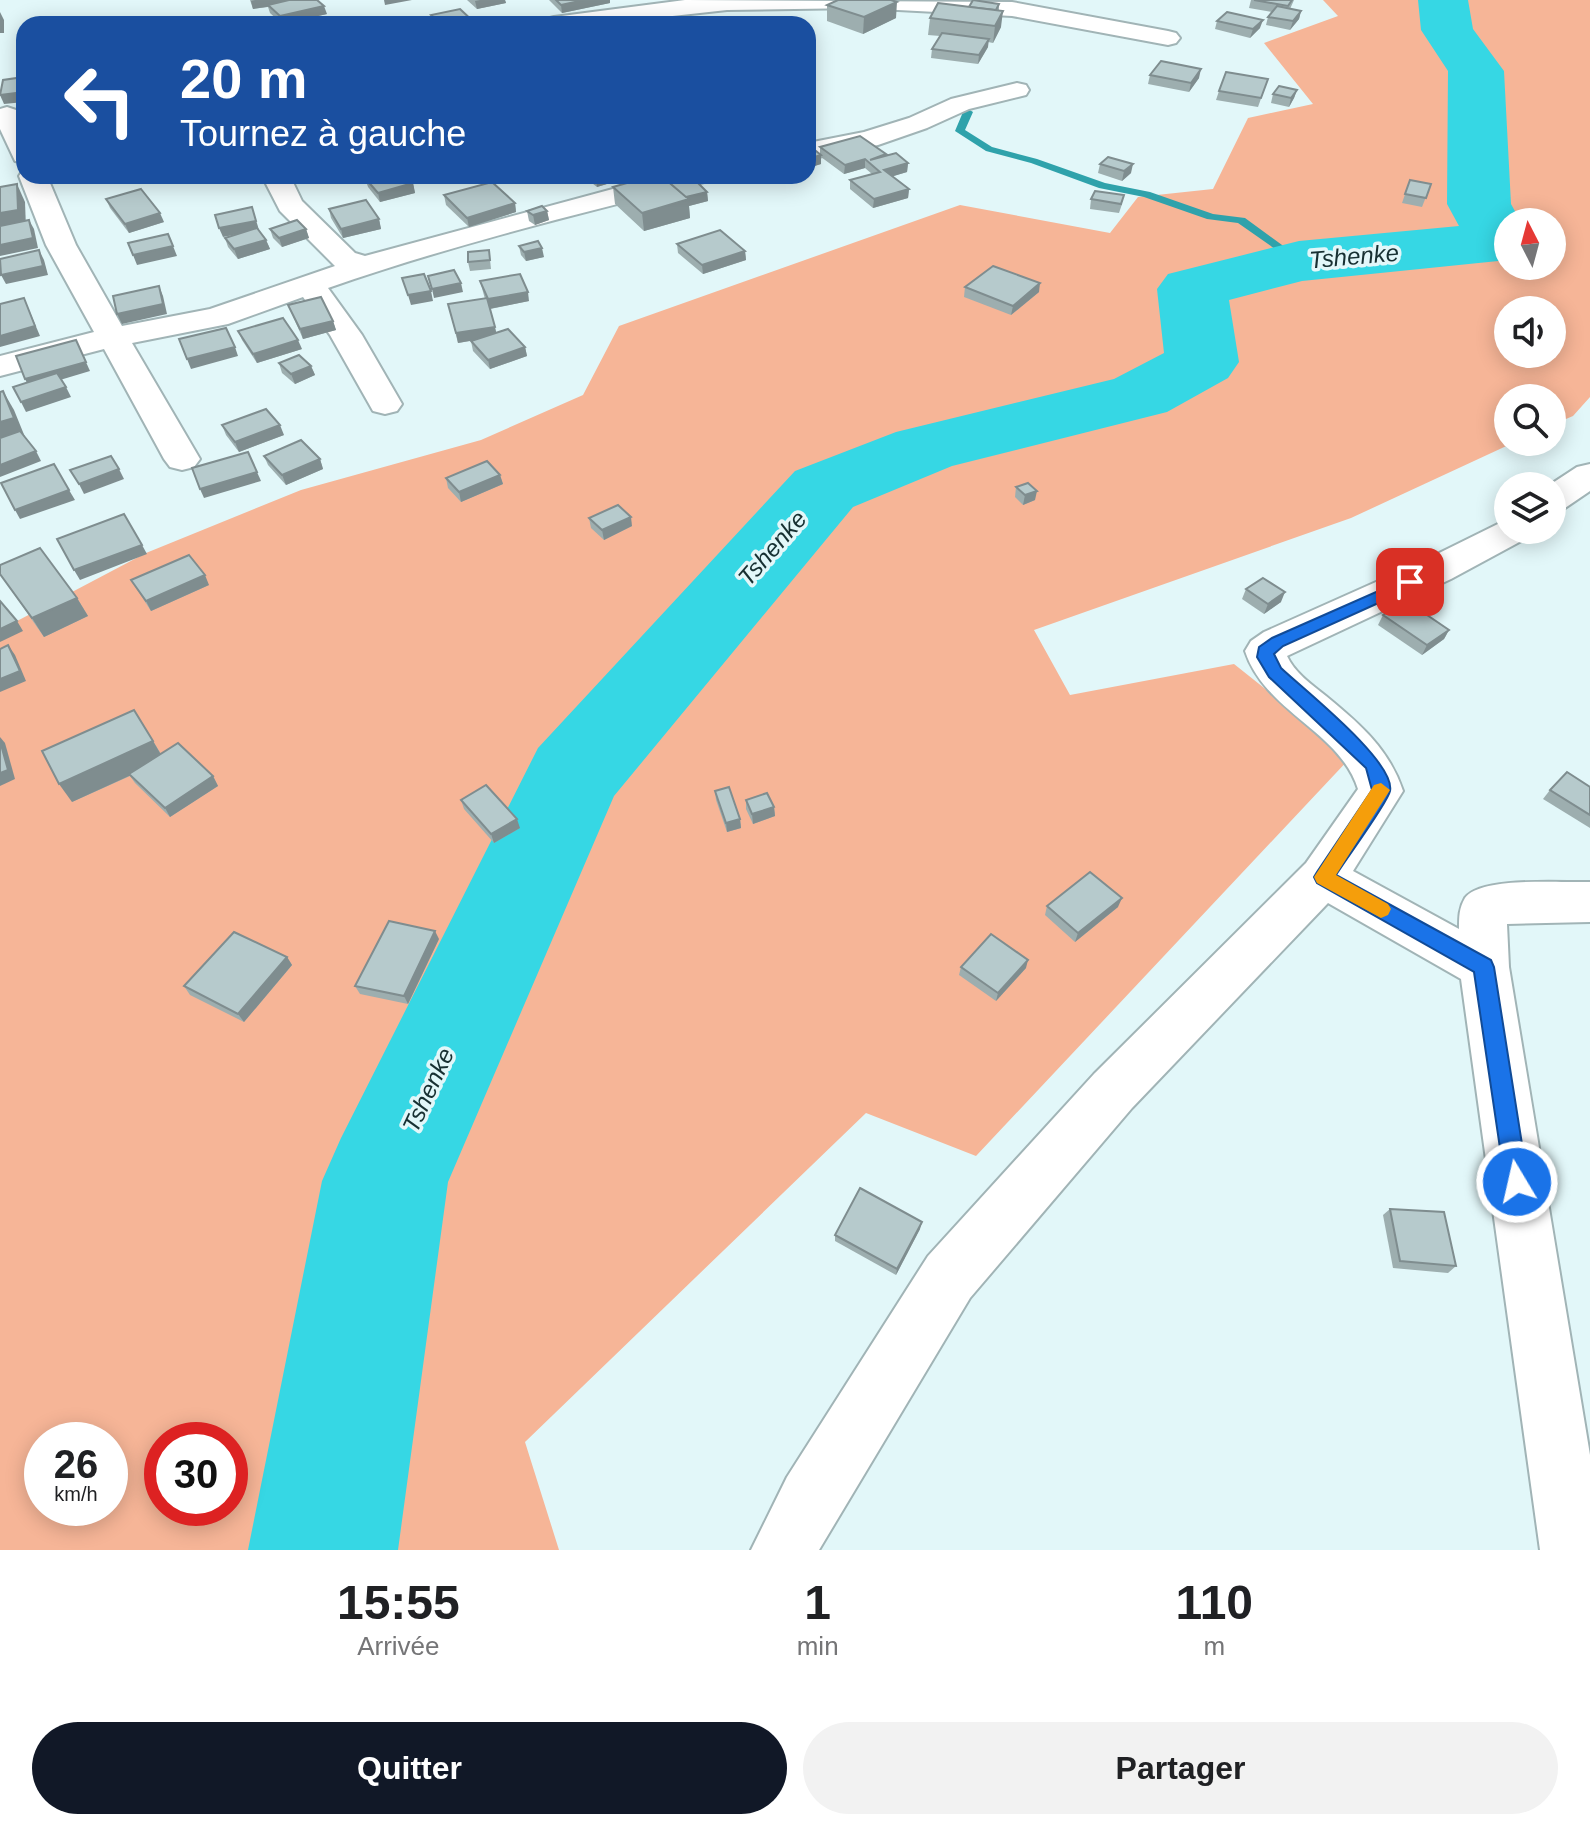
<!DOCTYPE html>
<html lang="fr">
<head>
<meta charset="utf-8">
<style>
	body { margin:0; font-family:Arial,sans-serif; background:#f2f2f2; color:#202124; height:100vh; display:flex; flex-direction:column; font-size:30px; white-space:nowrap }
	* { box-sizing:border-box; margin:0 }
	p { font-size:26px; color:#757577 }
	.icon { flex:none; width:44px; height:44px; fill:none; stroke:currentColor; stroke-width:2; stroke-linecap:round; stroke-linejoin:round }
	.map { position:relative; height:1550px; overflow:hidden }
	.drawer { display:flex; flex-direction:column; background:#fff; flex:1 }
	.drawer>* { flex:none }
	.banner { position:absolute; left:16px; top:16px; width:800px; height:168px; border-radius:24px; box-shadow:0 4px 20px #0003; background:#1a4fa0; color:#fff; overflow:hidden }
	.needle { width:52px; rotate:354deg }
	.tools { position:absolute; left:1494px; top:208px; display:grid; gap:16px }
	.tools a { display:grid; place-items:center; width:72px; height:72px; border-radius:50%; background:#fff; box-shadow:0 4px 20px #0003; font-size:40px }
	.speed { position:absolute; left:24px; top:1422px; display:flex; gap:16px; font-size:40px; font-weight:700; text-align:center }
	.speed>* { display:grid; place-content:center; width:104px; height:104px; border-radius:50%; background:#fff; box-shadow:0 4px 20px #0003; line-height:1 }
	.speed small { font-size:20px; font-weight:400 }
	.speed .limit { border:12px solid #d22; background:#fff; color:#111 }
	.pin { position:absolute; display:grid; place-items:center; width:68px; height:68px; color:#fff; margin:-34px; border-radius:16px; box-shadow:0 4px 12px #0006 }
	.me { position:absolute; width:88px; margin:-44px; rotate:351deg; stroke-linejoin:round; filter:drop-shadow(0 0 6px #0008) }
	.turn { display:flex; align-items:center; gap:28px; height:168px; padding:0 32px; font-size:36px }
	.turn .icon { width:104px; height:104px; stroke-width:2.5 }
	.turn b { display:block; font-size:56px; line-height:68px }
	.eta { display:flex; justify-content:space-evenly; align-items:center; height:136px; text-align:center }
	.eta b { font-size:48px; font-weight:700; line-height:56px }
	.button { display:flex; gap:16px; margin-top:auto; padding:16px 32px }
	.button a { flex:1; height:92px; border-radius:48px; background:#111827; color:#fff; font-size:32px; font-weight:700; line-height:92px; text-align:center }
	.button a+a { background:#f2f2f2; color:#202124 }
	.map>svg:first-child { display:block }
	.green { fill:#f6b597; fill-rule:evenodd }
	.lines { fill:none; stroke-linecap:round; stroke-linejoin:round }
	.stream { fill:#2fa2ab; fill-rule:evenodd }
	.river { fill:#36d7e4; fill-rule:evenodd }
	.minor-casing { stroke:#a1b4b6; stroke-width:4 }
	.minor { fill:#fff; fill-rule:evenodd }
	.wall { fill:#9daeaf }
	.shaded-wall { fill:#7f8d8f }
	.building { fill:#b6cacc; stroke:#7f8d8f; stroke-width:2 }
	.route { fill:#1a73e8; stroke:#114b97; stroke-width:2 }
	.slow { fill:#f59e0b }
	.labels { text-anchor:middle; dominant-baseline:central; stroke-width:7; stroke-linejoin:round; paint-order:stroke }
	.water-label { font-size:24px; font-style:italic; fill:#173032; stroke:#e2f7f9 }
</style>
</head>
<body>
<div class="map">
<svg width="1590" height="1550" viewBox="0 0 1590 1550">
	<rect width="100%" height="100%" fill="#e2f7f9"/>
	<!-- green -->
	<path class="green" d="M1323,0H1590V397L1573,416L1552,425V398H1508V442H1515L1351,518L1034,630L1070,695L1234,664L1351,757L976,1156L866,1113L525,1442L559,1550H0V630L146,553L301,490L481,440L583,395L619,326L960,205L1110,233L1138,197L1213,189L1248,118L1313,104L1264,43L1338,16ZM1508,222H1552V266H1508ZM1508,310H1552V354H1508ZM42,1440H110V1508H42ZM162,1440H230V1508H162Z"/>
	<g class="lines">
		<!-- stream -->
		<polygon class="stream" points="968,109 973,112 965,130 992,147 1037,159 1105,183 1150,192 1213,214 1245,218 1304,261 1295,263 1238,223 1207,219 1144,197 1099,188 1031,163 986,151 955,131 963,112"/>
		<!-- river -->
		<polygon class="river" points="1418,0 1468,0 1473,29 1504,71 1511,204 1521,222 1508,222 1508,260 1302,281 1229,300 1239,362 1228,378 1167,412 952,466 853,507 614,796 448,1182 398,1550 248,1550 322,1181 341,1138 538,748 795,471 896,432 1114,379 1164,353 1157,289 1168,274 1299,241 1459,226 1447,204 1448,71 1421,30"/>
		<defs>
			<g id="minor">
				<polygon points="685,0 1012,2 1168,31 1176,33 1180,38 1176,43 1168,45 1012,16 860,8 727,10 600,24 542,24 546,19 554,17"/>
				<polygon points="1017,83 1026,85 1029,90 1026,95 969,109 927,128 878,145 808,159 808,143 864,132 909,118 951,99"/>
				<polygon points="7,107 16,110 24,125 24,163 15,161 0,129 0,109"/>
				<path d="M23,170L24,176H47L76,245L122,326L210,309L335,266L280,211L262,176H290L302,201L355,253L365,256L661,176H708L704,182C578,214 451,245 328,288L362,335L402,404L397,411L385,414L373,411L330,335L303,297L228,324L132,343L200,459L194,467L182,470L170,467L164,459L104,349L0,376V356L94,332L46,245L19,176Z"/>
				<polygon points="1590,464 1590,491 1565,508 1552,512 1552,486 1548,486 1577,467"/>
				<path d="M1508,519V530H1531L1525,539L1451,579L1287,656C1294,672 1312,685 1326,696C1360,724 1389,749 1403,791L1353,871L1459,929C1459,917 1459,908 1465,898C1481,876 1563,883 1590,882V922L1507,924L1509,967L1590,1455V1550H1540L1461,979L1328,903L1132,1108L970,1298L819,1550H751L787,1477L928,1256L1094,1074L1306,863L1358,789C1340,731 1265,712 1245,651L1251,641L1264,632L1423,561Z"/>
			</g>
		</defs>
		<!-- minor casing -->
		<use href="#minor" class="minor-casing"/>
		<!-- minor -->
		<use href="#minor" class="minor"/>
	</g>
	<!-- wall -->
	<g class="wall">
		<polygon points="250,0 286,0 327,14 282,24 270,13 268,7 253,9"/>
		<polygon points="467,0 505,0 506,3 477,9"/>
		<polygon points="549,0 610,0 610,3 562,13"/>
		<polygon points="1251,0 1294,0 1290,9 1301,11 1299,19 1290,30 1266,25 1268,17 1272,12 1249,8"/>
		<polygon points="999,4 999,10 1001,27 993,43 988,42 988,47 978,64 931,58 932,49 940,36 928,35 930,18 969,7"/>
		<polygon points="827,5 896,18 863,34 827,21"/>
		<polygon points="431,15 476,24 433,24"/>
		<polygon points="1217,21 1260,28 1250,38 1215,29"/>
		<polygon points="1150,75 1199,78 1189,92 1148,84"/>
		<polygon points="1268,79 1258,107 1216,100 1219,91"/>
		<polygon points="1297,90 1294,98 1289,107 1271,103 1273,94"/>
		<polygon points="808,147 820,154 820,147 885,156 908,163 907,172 893,176 909,189 908,198 873,208 850,189 850,180 872,174 865,168 844,174 821,157 821,164 808,168"/>
		<polygon points="1100,164 1131,173 1122,181 1098,173"/>
		<polygon points="443,176 477,176 451,184"/>
		<polygon points="583,176 633,176 597,187"/>
		<polygon points="365,178 413,183 415,193 380,202 368,187"/>
		<polygon points="665,179 707,192 708,201 689,206 690,218 644,231 615,204 613,187"/>
		<polygon points="1410,180 1431,184 1422,207 1402,203"/>
		<polygon points="444,195 515,203 516,212 469,227 446,205"/>
		<polygon points="106,199 164,222 129,233 110,208"/>
		<polygon points="1091,199 1122,204 1119,213 1090,209"/>
		<polygon points="329,209 379,219 381,229 343,238 331,218"/>
		<polygon points="527,211 547,211 549,220 535,225 529,221"/>
		<polygon points="270,229 306,229 309,238 282,247 273,238"/>
		<polygon points="259,230 266,240 270,249 238,259 228,247 225,238 236,235 223,237"/>
		<polygon points="677,244 745,251 746,260 703,274 678,253"/>
		<polygon points="519,246 544,257 526,261 521,255"/>
		<polygon points="489,250 491,269 470,271 468,262"/>
		<polygon points="480,281 529,301 490,309 496,333 525,347 527,356 490,369 473,351 471,341 476,340 458,343 448,304 485,299"/>
		<polygon points="965,287 1039,292 1011,315 964,297"/>
		<polygon points="288,305 333,321 336,330 303,339"/>
		<polygon points="238,331 302,349 257,363 242,340"/>
		<polygon points="279,363 311,366 315,375 295,384 282,373"/>
		<polygon points="222,425 284,435 239,452 226,435"/>
		<polygon points="264,456 320,459 323,469 286,485 268,465"/>
		<polygon points="500,475 503,484 461,502 448,488 446,478"/>
		<polygon points="1016,487 1035,500 1023,505 1015,497"/>
		<polygon points="589,518 632,526 604,540 591,528"/>
		<polygon points="0,574 77,598 88,616 44,637"/>
		<polygon points="131,580 209,585 151,611"/>
		<polygon points="1246,589 1281,602 1264,614 1242,599"/>
		<polygon points="1383,615 1449,630 1444,639 1422,655 1378,625"/>
		<polygon points="134,710 161,754 213,776 218,786 170,817 135,783 130,776 72,802"/>
		<polygon points="1590,787 1590,828 1543,799 1550,790"/>
		<polygon points="715,791 740,819 741,828 727,832 716,800"/>
		<polygon points="461,800 520,828 494,843 464,809"/>
		<polygon points="746,800 774,807 775,816 753,824 746,809"/>
		<polygon points="1047,906 1118,907 1075,942 1045,915"/>
		<polygon points="439,939 408,1004 360,994 355,986"/>
		<polygon points="287,957 292,965 244,1022 190,995 184,986"/>
		<polygon points="961,967 1026,968 996,1001 959,975"/>
		<polygon points="1390,1209 1456,1266 1448,1273 1393,1268 1383,1215"/>
		<polygon points="920,1229 896,1275 835,1241 835,1235"/>
	</g>
	<!-- shaded-wall -->
	<g class="shaded-wall">
		<polygon points="255,0 286,0 287,4 253,9 251,1"/>
		<polygon points="384,0 412,0 385,5"/>
		<polygon points="480,0 505,0 506,3 477,9 475,1"/>
		<polygon points="584,0 610,0 610,3 562,13 561,5"/>
		<polygon points="897,2 896,18 863,34 864,17"/>
		<polygon points="324,6 327,14 283,24 280,16"/>
		<polygon points="1003,11 1001,27 993,43 995,26"/>
		<polygon points="1301,11 1299,19 1290,30 1293,21"/>
		<polygon points="0,12 4,20 4,33 0,33"/>
		<polygon points="1263,20 1260,28 1250,38 1253,29"/>
		<polygon points="989,39 988,47 978,64 979,55"/>
		<polygon points="1201,69 1199,78 1189,92 1191,83"/>
		<polygon points="813,78 813,86 808,88 808,79"/>
		<polygon points="1297,90 1294,98 1289,107 1291,98"/>
		<polygon points="24,92 24,102 4,104 0,95"/>
		<polygon points="811,126 811,135 808,136 808,127"/>
		<polygon points="821,155 821,164 808,168 808,159"/>
		<polygon points="865,159 865,168 844,174 845,165"/>
		<polygon points="908,163 907,172 884,179 884,170"/>
		<polygon points="1133,164 1131,173 1122,181 1124,171"/>
		<polygon points="449,176 477,176 451,184"/>
		<polygon points="602,176 633,176 597,187 596,178"/>
		<polygon points="413,183 415,193 380,202 378,193"/>
		<polygon points="17,184 25,202 26,228 0,233 0,213"/>
		<polygon points="909,189 908,198 873,208 874,199"/>
		<polygon points="707,192 708,201 689,206 690,218 644,231 642,213 682,198"/>
		<polygon points="515,203 516,212 469,227 467,218"/>
		<polygon points="252,207 259,230 223,237 219,228"/>
		<polygon points="547,211 549,220 535,225 533,215"/>
		<polygon points="160,213 164,222 129,233 125,224"/>
		<polygon points="379,219 381,229 343,238 341,229"/>
		<polygon points="29,220 34,229 38,248 0,256 0,245"/>
		<polygon points="306,229 309,238 282,247 279,238"/>
		<polygon points="266,240 270,249 238,259 234,249"/>
		<polygon points="173,246 177,256 137,265 133,255"/>
		<polygon points="542,248 544,257 526,261 524,252"/>
		<polygon points="39,250 44,260 48,275 6,284 1,275"/>
		<polygon points="745,251 746,260 703,274 702,265"/>
		<polygon points="461,283 463,292 434,298 432,289"/>
		<polygon points="1040,283 1039,292 1011,315 1013,306"/>
		<polygon points="159,286 163,296 167,314 122,324 117,314"/>
		<polygon points="431,291 433,301 411,305 408,295"/>
		<polygon points="528,292 529,301 489,309 488,299"/>
		<polygon points="24,298 40,336 0,347 0,336"/>
		<polygon points="333,321 336,330 303,339 300,329"/>
		<polygon points="495,327 497,336 458,343 456,333"/>
		<polygon points="76,340 90,371 30,389 25,379"/>
		<polygon points="298,340 302,349 257,363 253,354"/>
		<polygon points="235,347 238,356 191,369 187,359"/>
		<polygon points="525,347 527,356 490,369 488,360"/>
		<polygon points="311,366 315,375 295,384 291,374"/>
		<polygon points="66,387 71,397 26,412 21,402"/>
		<polygon points="3,391 14,410 25,437 0,444 0,422"/>
		<polygon points="280,425 284,435 239,452 235,442"/>
		<polygon points="36,451 41,461 0,477 0,465"/>
		<polygon points="320,459 323,469 286,485 282,475"/>
		<polygon points="119,469 124,479 84,494 79,484"/>
		<polygon points="257,472 261,481 204,498 200,489"/>
		<polygon points="500,475 503,484 461,502 459,492"/>
		<polygon points="69,490 75,500 20,519 15,510"/>
		<polygon points="1037,491 1035,500 1023,505 1025,495"/>
		<polygon points="631,517 632,526 604,540 602,530"/>
		<polygon points="142,545 147,554 80,580 74,570"/>
		<polygon points="205,575 209,585 151,611 146,601"/>
		<polygon points="1285,592 1281,602 1264,614 1268,604"/>
		<polygon points="77,598 88,616 44,637 32,618"/>
		<polygon points="17,621 23,631 0,642 0,629"/>
		<polygon points="1449,630 1444,639 1422,655 1427,645"/>
		<polygon points="8,645 15,655 26,681 0,692 0,679"/>
		<polygon points="0,737 5,743 15,779 0,786"/>
		<polygon points="153,741 164,760 72,802 59,784"/>
		<polygon points="213,776 218,786 170,817 165,808"/>
		<polygon points="774,807 775,816 753,824 752,814"/>
		<polygon points="517,819 520,828 494,843 491,834"/>
		<polygon points="740,819 741,828 727,832 726,823"/>
		<polygon points="1122,898 1118,907 1075,942 1078,933"/>
		<polygon points="435,931 439,939 408,1004 404,996"/>
		<polygon points="287,957 292,965 244,1022 238,1014"/>
		<polygon points="1028,960 1026,968 996,1001 998,993"/>
		<polygon points="922,1222 920,1229 896,1275 897,1269"/>
	</g>
	<!-- building -->
	<g class="building">
		<polygon points="289,0 317,0 324,6 280,16 268,5"/>
		<polygon points="556,0 584,0 561,5"/>
		<polygon points="838,0 891,0 897,2 864,17 827,5"/>
		<polygon points="973,0 999,4 996,10 969,7"/>
		<polygon points="1254,0 1292,0 1288,6"/>
		<polygon points="938,3 1003,11 995,26 930,18"/>
		<polygon points="1277,6 1301,11 1293,21 1268,17"/>
		<polygon points="460,9 476,24 440,24 431,15"/>
		<polygon points="1227,12 1263,20 1253,29 1217,21"/>
		<polygon points="383,20 387,24 361,24"/>
		<polygon points="942,33 989,39 979,55 932,49"/>
		<polygon points="1161,61 1201,69 1191,83 1150,75"/>
		<polygon points="1226,72 1268,79 1261,98 1219,91"/>
		<polygon points="24,77 24,92 0,95 3,80"/>
		<polygon points="1279,86 1297,90 1291,98 1273,94"/>
		<polygon points="860,136 886,154 870,160 896,153 908,163 884,170 909,189 874,199 850,180 880,172 865,159 845,165 820,147"/>
		<polygon points="808,147 811,147 821,155 808,159"/>
		<polygon points="1108,157 1133,164 1124,171 1100,164"/>
		<polygon points="372,176 407,176 413,183 378,193 365,178"/>
		<polygon points="651,176 662,176 689,199 642,213 613,187"/>
		<polygon points="678,176 691,176 707,192 686,197 665,179"/>
		<polygon points="1410,180 1431,184 1426,198 1405,194"/>
		<polygon points="492,182 515,203 467,218 444,195"/>
		<polygon points="17,184 18,210 0,213 0,187"/>
		<polygon points="141,189 160,213 125,224 106,199"/>
		<polygon points="1095,191 1124,195 1121,204 1091,199"/>
		<polygon points="366,200 379,219 341,229 329,209"/>
		<polygon points="542,206 547,211 533,215 527,211"/>
		<polygon points="252,207 256,221 219,228 215,215"/>
		<polygon points="29,220 33,238 0,245 0,226"/>
		<polygon points="297,220 306,229 279,238 270,229"/>
		<polygon points="257,228 266,240 234,249 225,238"/>
		<polygon points="720,230 745,251 702,265 677,244"/>
		<polygon points="168,234 173,246 133,255 128,243"/>
		<polygon points="538,241 542,248 524,252 519,246"/>
		<polygon points="39,250 43,266 1,275 0,259"/>
		<polygon points="489,250 490,260 468,262 468,252"/>
		<polygon points="993,266 1040,283 1013,306 965,287"/>
		<polygon points="454,270 461,283 432,289 428,276"/>
		<polygon points="424,274 431,291 408,295 402,278"/>
		<polygon points="520,274 528,292 488,299 480,281"/>
		<polygon points="159,286 163,304 117,314 113,296"/>
		<polygon points="321,297 333,321 300,329 288,305"/>
		<polygon points="24,298 35,326 0,336 0,304"/>
		<polygon points="487,298 495,327 456,333 448,304"/>
		<polygon points="283,318 298,340 253,354 238,331"/>
		<polygon points="226,328 235,347 187,359 179,339"/>
		<polygon points="508,329 525,347 488,360 471,341"/>
		<polygon points="76,340 86,362 25,379 16,356"/>
		<polygon points="299,355 311,366 291,374 279,363"/>
		<polygon points="57,373 66,387 21,402 13,387"/>
		<polygon points="3,391 14,418 0,422 0,392"/>
		<polygon points="266,409 280,425 235,442 222,425"/>
		<polygon points="20,431 36,451 0,465 0,438"/>
		<polygon points="301,440 320,459 282,475 264,456"/>
		<polygon points="248,452 257,472 200,489 192,468"/>
		<polygon points="111,456 119,469 79,484 70,470"/>
		<polygon points="487,461 500,475 459,492 446,478"/>
		<polygon points="54,464 69,490 15,510 1,483"/>
		<polygon points="1028,483 1037,491 1025,495 1016,487"/>
		<polygon points="618,505 631,517 602,530 589,518"/>
		<polygon points="124,514 142,545 74,570 57,539"/>
		<polygon points="40,548 77,598 32,618 0,574 0,565"/>
		<polygon points="189,555 205,575 146,601 131,580"/>
		<polygon points="1263,578 1285,592 1268,604 1246,589"/>
		<polygon points="1405,600 1449,630 1427,645 1383,615"/>
		<polygon points="0,601 17,621 0,629"/>
		<polygon points="8,645 20,671 0,679 0,649"/>
		<polygon points="134,710 153,741 59,784 42,751"/>
		<polygon points="0,741 8,770 0,773"/>
		<polygon points="178,743 213,776 165,808 129,774"/>
		<polygon points="1567,772 1590,787 1590,815 1550,790"/>
		<polygon points="486,785 517,819 491,834 461,800"/>
		<polygon points="729,787 740,819 726,823 715,791"/>
		<polygon points="767,793 774,807 752,814 746,800"/>
		<polygon points="1090,872 1122,898 1078,933 1047,906"/>
		<polygon points="389,921 435,931 404,996 355,986"/>
		<polygon points="234,932 287,957 238,1014 184,986"/>
		<polygon points="991,934 1028,960 998,993 961,967"/>
		<polygon points="860,1188 922,1222 897,1269 835,1235"/>
		<polygon points="1390,1209 1444,1212 1456,1266 1400,1261"/>
	</g>
	<!-- route -->
	<path class="route" d="M1410,577L1416,578V586L1283,646L1274,654L1281,668C1303,689 1396,762 1390,791C1387,804 1345,860 1336,875L1491,960L1494,967L1528,1182L1525,1190L1517,1193L1509,1190L1505,1182L1474,972L1317,883L1314,877L1317,872L1372,790L1366,768L1269,677L1257,657L1259,647L1272,638Z"/>
	<!-- slow -->
	<polygon class="slow" points="1381,783 1390,790 1336,875 1388,904 1391,909 1388,915 1381,918 1317,883 1314,877 1374,785"/>
	<g class="labels">
		<!-- water labels -->
		<g class="water-label">
			<text transform="translate(1354 256) rotate(-5)">Tshenke</text>
			<text transform="translate(772 548) rotate(-49)">Tshenke</text>
			<text transform="translate(428 1090) rotate(-65)">Tshenke</text>
		</g>
	</g>
</svg>
<div class="tools">
<a><svg class="needle" viewBox="-14 -14 28 28"><path d="M0-13l5 13h-10z" fill="#e53935"/><path d="M0 13l5-13h-10z" fill="#757577"/></svg></a>
<a><svg class="icon" aria-label="sound" viewBox="0 0 24 24"><path d="M4 9h4l5-4v14l-5-4H4zM17 9q2 3 0 6"/></svg></a>
<a><svg class="icon" aria-label="search" viewBox="0 0 24 24"><circle cx="10" cy="10" r="6"/><path d="M15 15l6 6"/></svg></a>
<a><svg class="icon" aria-label="layers" viewBox="0 0 24 24"><path d="M12 4l9 5-9 5-9-5zM3 14l9 5 9-5"/></svg></a>
</div>
<div class="speed"><div>26<small>km/h</small></div><div class="limit">30</div></div>
<div class="pin" style="left:1410px;top:582px;background:#d93025"><svg class="icon" aria-label="arrive" viewBox="0 0 24 24"><path d="M6 21V4h12l-3 4 3 4H6"/></svg></div>
<svg class="me" style="left:1517px;top:1182px" viewBox="-20 -20 40 40"><circle r="17" fill="#1a73e8" stroke="#fff" stroke-width="3"/><path d="M0-11L8 9 0 5-8 9z" fill="#fff"/></svg>
<div class="banner">
<div class="turn"><svg class="icon" aria-label="left" viewBox="0 0 24 24"><path d="M17 20v-9H6M10 6l-5 5 5 5"/></svg><div><b>20 m</b>Tournez à gauche</div></div>
</div>
</div>
<section class="drawer">
<div class="eta">
<div><b>15:55</b><p>Arrivée</p></div>
<div><b>1</b><p>min</p></div>
<div><b>110</b><p>m</p></div>
</div>
<div class="button"><a>Quitter</a><a>Partager</a></div>
</section>
</body>
</html>
